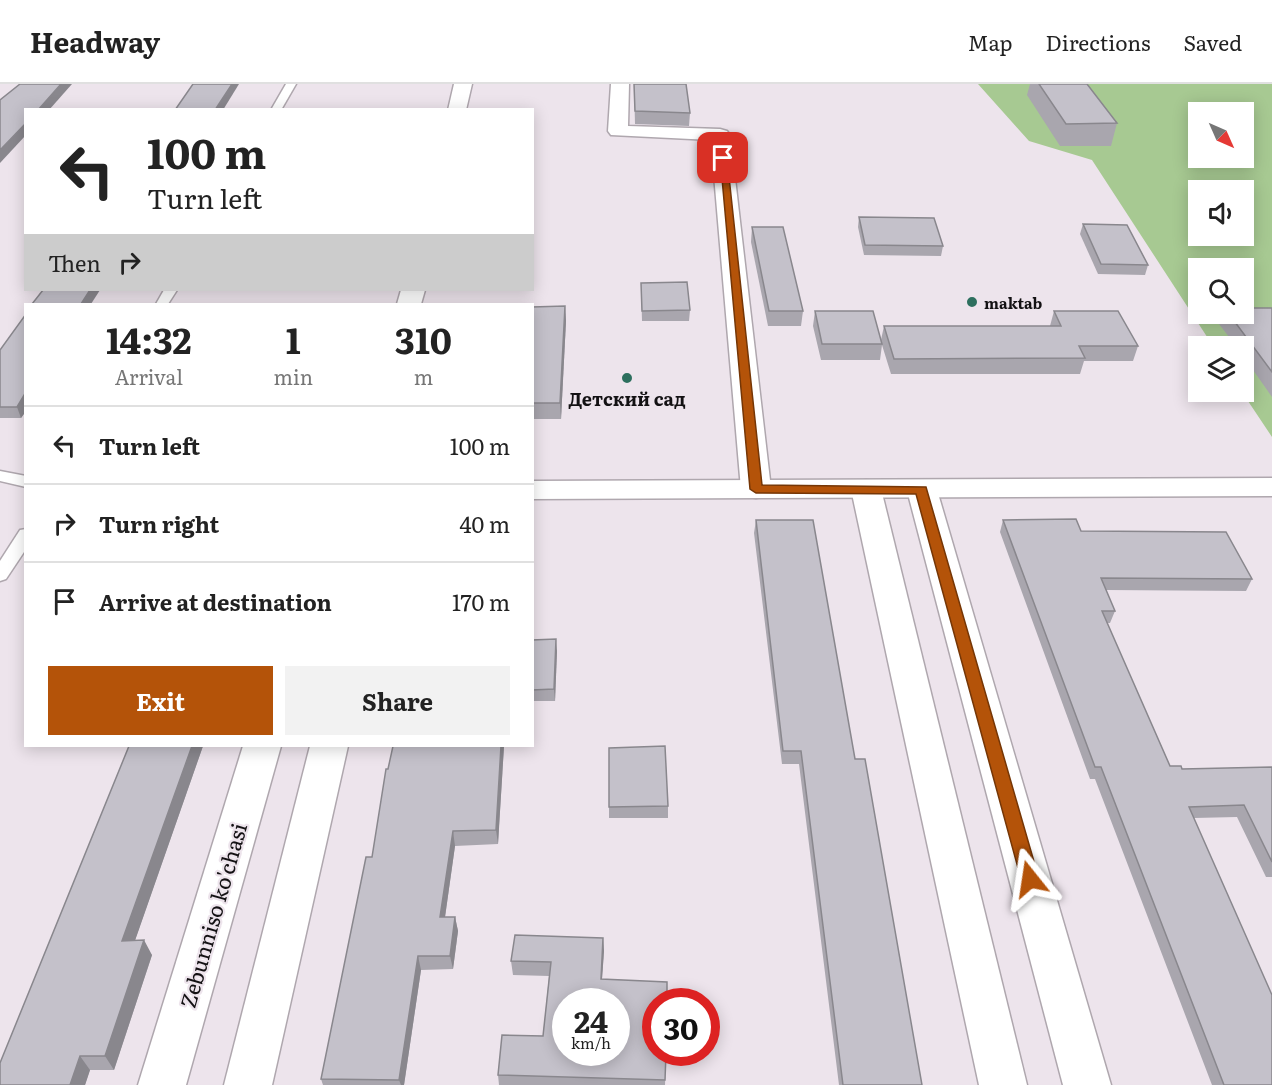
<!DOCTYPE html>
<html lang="en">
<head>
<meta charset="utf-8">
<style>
	body { margin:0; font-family:Literata,serif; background:#f2f2f2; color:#222; height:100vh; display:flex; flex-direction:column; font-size:22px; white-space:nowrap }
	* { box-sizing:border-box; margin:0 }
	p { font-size:20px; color:#767676 }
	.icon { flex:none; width:33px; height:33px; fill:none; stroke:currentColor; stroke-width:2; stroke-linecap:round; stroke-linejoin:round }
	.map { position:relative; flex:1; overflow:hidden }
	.panel { position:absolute; left:24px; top:219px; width:510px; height:444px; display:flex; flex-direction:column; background:#fff; border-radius:0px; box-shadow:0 3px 15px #0003 }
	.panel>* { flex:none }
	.banner { position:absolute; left:24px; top:24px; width:510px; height:183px; border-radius:0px; box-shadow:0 3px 15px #0003; background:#fff; color:#222; overflow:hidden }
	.needle { width:39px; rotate:135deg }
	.buttons { position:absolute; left:1188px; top:18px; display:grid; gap:12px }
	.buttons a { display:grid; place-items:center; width:66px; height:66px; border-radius:0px; background:#fff; box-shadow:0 3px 15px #0003; font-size:30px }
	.speed { position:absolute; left:552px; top:904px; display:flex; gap:12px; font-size:30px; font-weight:700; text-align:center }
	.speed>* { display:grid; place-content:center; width:78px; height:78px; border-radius:50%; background:#fff; box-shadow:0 3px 15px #0003; line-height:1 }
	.speed small { font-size:15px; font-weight:400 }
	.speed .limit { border:9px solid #d22; background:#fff; color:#111 }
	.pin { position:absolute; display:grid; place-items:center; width:51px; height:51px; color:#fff; margin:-26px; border-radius:12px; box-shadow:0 3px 9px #0006 }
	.me { position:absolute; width:66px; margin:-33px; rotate:345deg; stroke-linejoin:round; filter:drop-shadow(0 0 4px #0008) }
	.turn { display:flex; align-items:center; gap:21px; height:126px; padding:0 24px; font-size:27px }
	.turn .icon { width:78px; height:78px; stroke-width:2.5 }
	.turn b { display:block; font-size:42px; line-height:51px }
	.then { display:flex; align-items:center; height:57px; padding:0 24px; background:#0003; gap:12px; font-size:22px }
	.eta { display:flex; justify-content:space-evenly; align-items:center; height:102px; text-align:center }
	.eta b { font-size:36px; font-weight:700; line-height:42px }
	.action { display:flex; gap:12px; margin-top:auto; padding:12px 24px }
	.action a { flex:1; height:69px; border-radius:0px; background:#b45309; color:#fff; font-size:24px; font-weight:700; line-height:69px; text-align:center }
	.action a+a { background:#f2f2f2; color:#222 }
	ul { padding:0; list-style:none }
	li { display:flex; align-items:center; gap:18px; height:78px; padding:0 24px; border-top:2px solid #e0e0e0 }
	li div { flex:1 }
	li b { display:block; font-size:22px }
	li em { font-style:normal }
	header { display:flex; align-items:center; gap:36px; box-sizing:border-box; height:84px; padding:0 30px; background:#fff; border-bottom:2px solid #e0e0e0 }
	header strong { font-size:28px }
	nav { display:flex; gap:33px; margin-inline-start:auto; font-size:21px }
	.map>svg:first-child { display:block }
	.green { fill:#a7c992; fill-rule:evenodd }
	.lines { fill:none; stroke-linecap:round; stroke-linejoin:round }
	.service-casing { stroke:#afa7ae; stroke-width:3 }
	.minor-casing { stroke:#afa7ae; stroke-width:3 }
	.tertiary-casing { stroke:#afa7ae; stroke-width:3 }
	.service { fill:#fff; fill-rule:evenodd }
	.minor { fill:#fff; fill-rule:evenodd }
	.tertiary { fill:#fff; fill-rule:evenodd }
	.wall { fill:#a9a6ae }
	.shaded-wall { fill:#89878d }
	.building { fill:#c4c1ca; stroke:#89878d; stroke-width:1.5; fill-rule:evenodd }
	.route { fill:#b45309; stroke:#753606; stroke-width:1.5 }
	.poi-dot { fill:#2d6f5e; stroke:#ede4ec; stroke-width:2 }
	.labels { text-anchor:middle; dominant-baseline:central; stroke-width:4.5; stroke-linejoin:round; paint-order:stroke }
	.far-poi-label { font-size:15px; font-weight:bold; fill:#131113; stroke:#ede4ec; text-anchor:start }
	.poi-label { font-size:18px; font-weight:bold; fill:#131113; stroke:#ede4ec }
	.near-street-label { font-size:21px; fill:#131113; stroke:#ede4ec }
</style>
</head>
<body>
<header>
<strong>Headway</strong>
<nav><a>Map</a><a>Directions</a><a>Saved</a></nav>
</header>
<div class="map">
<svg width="1272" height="1001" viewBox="0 0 1272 1001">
	<rect width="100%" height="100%" fill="#ede4ec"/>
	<!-- green -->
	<path class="green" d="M978,0H1272V353L1242,308L1244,262H1213L1092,76L1029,57ZM1198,28H1244V74H1198ZM1198,106H1244V152H1198ZM1198,184H1244V230H1198Z"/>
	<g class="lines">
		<defs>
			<g id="service">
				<polygon points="286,0 296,0 281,26 271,26"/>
				<polygon points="164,206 177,206 168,220 156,220"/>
				<polygon points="0,387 26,392 26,403 0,397"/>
				<polygon points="26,445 26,465 6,495 0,497 0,477 20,446"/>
			</g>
			<g id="minor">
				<polygon points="611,0 629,0 628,42 720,45 727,47 730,51 771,405 767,412 756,414 745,412 741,405 711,56 611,51 608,47"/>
				<polygon points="866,396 877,398 881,405 1027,1001 979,1001 851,405 855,398"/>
				<polygon points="922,397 933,399 937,406 1111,1001 1063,1001 907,406 911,399"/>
				<polygon points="243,662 281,662 186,1001 138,1001"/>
				<polygon points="310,662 348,662 272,1001 224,1001"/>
			</g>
			<g id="tertiary">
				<polygon points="454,0 472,0 466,26 448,26"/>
				<polygon points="401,206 425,206 421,220 397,220"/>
				<polygon points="1272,394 1272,412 532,415 532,397"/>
			</g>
		</defs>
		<!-- service casing -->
		<use href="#service" class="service-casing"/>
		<!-- minor casing -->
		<use href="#minor" class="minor-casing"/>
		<!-- tertiary casing -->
		<use href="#tertiary" class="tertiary-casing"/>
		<!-- service -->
		<use href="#service" class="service"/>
		<!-- minor -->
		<use href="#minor" class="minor"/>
		<!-- tertiary -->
		<use href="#tertiary" class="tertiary"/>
	</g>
	<!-- wall -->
	<g class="wall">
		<polygon points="634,0 690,29 689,42 635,40"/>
		<polygon points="1030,0 1087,0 1117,39 1111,62 1060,62 1027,11"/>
		<polygon points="859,133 943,162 941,172 864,171 858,143"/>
		<polygon points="1083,140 1148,181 1145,191 1098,190 1080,150"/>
		<polygon points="752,143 803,227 801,242 768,242 751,158"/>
		<polygon points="641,199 690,226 689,237 642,237"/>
		<polygon points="565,222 566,237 561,335 532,335 532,223"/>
		<polygon points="1272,224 1272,313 1244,273 1244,262 1236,262 1219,240 1223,230 1244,230"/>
		<polygon points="815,227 881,256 884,242 1050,242 1054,227 1138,262 1133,277 1084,277 1080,290 891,290 882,261 880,276 821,276 813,242"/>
		<polygon points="26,230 26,327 21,334 0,334 0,266"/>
		<polygon points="756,436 855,675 922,1001 839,1001 799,680 782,680 754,449"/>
		<polygon points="1003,436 1252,495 1246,507 1106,506 1115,527 1110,539 1107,539 1170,682 1182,685 1272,683 1272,793 1266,793 1237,733 1194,734 1272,1001 1212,1001 1095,695 1090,695 1000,448"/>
		<polygon points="532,556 557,567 555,617 532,617"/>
		<polygon points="129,662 203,662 135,856 152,871 114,986 90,986 85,1001 0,1001"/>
		<polygon points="393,662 504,662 498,760 455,762 445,833 455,833 458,847 453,885 421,886 404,1001 323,1001 321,995 372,773"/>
		<polygon points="668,722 668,734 609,734 609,723"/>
		<polygon points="603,854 604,867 602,895 666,969 665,1001 499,1001 498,991 543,952 549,892 513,891 511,877"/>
	</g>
	<!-- shaded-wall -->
	<g class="shaded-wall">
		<polygon points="61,0 72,0 49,26 38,26"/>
		<polygon points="232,0 239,0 223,26 215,26"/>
		<polygon points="26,39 26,51 0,79 0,66"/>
		<polygon points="90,206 100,206 91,220 81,220"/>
		<polygon points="565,222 566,237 561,335 560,319"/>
		<polygon points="26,308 26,327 21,334 17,323"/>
		<polygon points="556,555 557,567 555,617 554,605"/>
		<polygon points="192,662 203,662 130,871 122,857"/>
		<polygon points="501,662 504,662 498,760 496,746"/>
		<polygon points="453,747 455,762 443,847 440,833"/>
		<polygon points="455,833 458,847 453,885 450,872"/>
		<polygon points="603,854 604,867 601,908 601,895"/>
		<polygon points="144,856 152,871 114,986 105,972"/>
		<polygon points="418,872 421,886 404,1001 401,1001 399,996"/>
		<polygon points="80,972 90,986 85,1001 70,1001"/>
	</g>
	<!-- building -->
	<g class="building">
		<polygon points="20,0 61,0 38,26 26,26 26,39 0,66 0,16"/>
		<polygon points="193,0 232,0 215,26 175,26"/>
		<polygon points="634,0 686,0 690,29 635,27"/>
		<polygon points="1039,0 1087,0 1117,39 1066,40"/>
		<polygon points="859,133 934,134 943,162 865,161"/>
		<polygon points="1083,140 1127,141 1148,181 1101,180"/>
		<polygon points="752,143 783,143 803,227 769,227"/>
		<polygon points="687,198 690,226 642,227 641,199"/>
		<polygon points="43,206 90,206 81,220 32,220"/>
		<polygon points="565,222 560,319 532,319 532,223"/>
		<polygon points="1244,224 1272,224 1272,288 1229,230 1244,230"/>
		<polygon points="815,227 873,227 882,260 822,260"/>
		<polygon points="1054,227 1118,227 1138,262 1079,262 1085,274 894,275 884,242 1061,242"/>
		<polygon points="26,230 26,308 17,323 0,323 0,266"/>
		<polygon points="1076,435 1081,447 1226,448 1252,495 1101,494 1115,527 1102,527 1170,682 1181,682 1182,685 1272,683 1272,778 1244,721 1189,723 1272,911 1272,1001 1224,1001 1101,683 1095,683 1003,436"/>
		<polygon points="756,436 813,436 855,675 865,675 922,1001 843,1001 801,667 783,667"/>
		<polygon points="556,555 554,605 532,606 532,556"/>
		<polygon points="129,662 192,662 122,857 144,856 105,972 80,972 70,1001 0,1001 0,979"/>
		<polygon points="393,662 501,662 496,746 453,747 440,833 455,833 450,872 418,872 399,996 321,995 366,773 372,773 386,685 388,685"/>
		<polygon points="665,662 668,722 609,723 609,664"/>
		<path d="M515,851L603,854L601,895L667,898V918H656V969H666L665,996L498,991L502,951L543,952L551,878L511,877ZM566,918H616V969H566Z"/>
	</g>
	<!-- route -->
	<polygon class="route" points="720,72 727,74 762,401 926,403 1039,795 1036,800 1030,802 1024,800 1021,795 916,410 756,409 750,405"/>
	<!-- markers -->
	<g class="poi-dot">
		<circle cx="972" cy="218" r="6"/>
		<circle cx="627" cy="294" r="6"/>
	</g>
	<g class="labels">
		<!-- far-poi labels -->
		<g class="far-poi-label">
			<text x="984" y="218">maktab</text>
		</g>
		<!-- poi labels -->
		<g class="poi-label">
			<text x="627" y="314">Детский сад</text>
		</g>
		<!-- near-street labels -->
		<g class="near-street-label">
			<text transform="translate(212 831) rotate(-74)">Zebunniso ko'chasi</text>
		</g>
	</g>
</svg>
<div class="buttons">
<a><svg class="needle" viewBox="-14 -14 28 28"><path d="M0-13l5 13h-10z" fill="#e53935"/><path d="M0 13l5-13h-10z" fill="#767676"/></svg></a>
<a><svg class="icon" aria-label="sound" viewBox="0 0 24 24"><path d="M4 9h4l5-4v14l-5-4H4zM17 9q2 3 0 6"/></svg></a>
<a><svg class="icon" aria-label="search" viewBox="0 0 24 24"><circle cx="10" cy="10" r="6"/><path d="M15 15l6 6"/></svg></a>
<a><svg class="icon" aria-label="layers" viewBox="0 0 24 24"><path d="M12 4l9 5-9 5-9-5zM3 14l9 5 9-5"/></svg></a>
</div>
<div class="speed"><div>24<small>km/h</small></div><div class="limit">30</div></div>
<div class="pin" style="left:723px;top:74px;background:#d93025"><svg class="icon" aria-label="arrive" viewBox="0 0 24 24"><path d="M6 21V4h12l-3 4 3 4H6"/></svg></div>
<svg class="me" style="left:1030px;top:795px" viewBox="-20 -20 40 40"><path d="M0-17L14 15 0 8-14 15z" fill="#b45309" stroke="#fff" stroke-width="4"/></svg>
<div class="banner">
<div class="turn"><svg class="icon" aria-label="left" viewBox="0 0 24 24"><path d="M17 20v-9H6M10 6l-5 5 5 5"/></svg><div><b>100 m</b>Turn left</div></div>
<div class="then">Then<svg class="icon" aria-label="right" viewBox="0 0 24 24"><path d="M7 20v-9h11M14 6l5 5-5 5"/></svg></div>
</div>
<section class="panel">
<div class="eta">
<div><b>14:32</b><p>Arrival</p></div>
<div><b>1</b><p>min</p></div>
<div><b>310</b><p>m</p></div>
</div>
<ul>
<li><svg class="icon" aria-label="left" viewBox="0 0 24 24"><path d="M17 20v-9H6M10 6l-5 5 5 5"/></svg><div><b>Turn left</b></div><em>100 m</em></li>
<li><svg class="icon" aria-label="right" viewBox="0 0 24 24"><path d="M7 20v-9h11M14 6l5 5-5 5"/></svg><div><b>Turn right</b></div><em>40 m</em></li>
<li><svg class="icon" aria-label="arrive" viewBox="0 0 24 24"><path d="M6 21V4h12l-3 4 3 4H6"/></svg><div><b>Arrive at destination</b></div><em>170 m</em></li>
</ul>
<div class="action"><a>Exit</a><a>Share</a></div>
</section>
</div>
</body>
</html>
